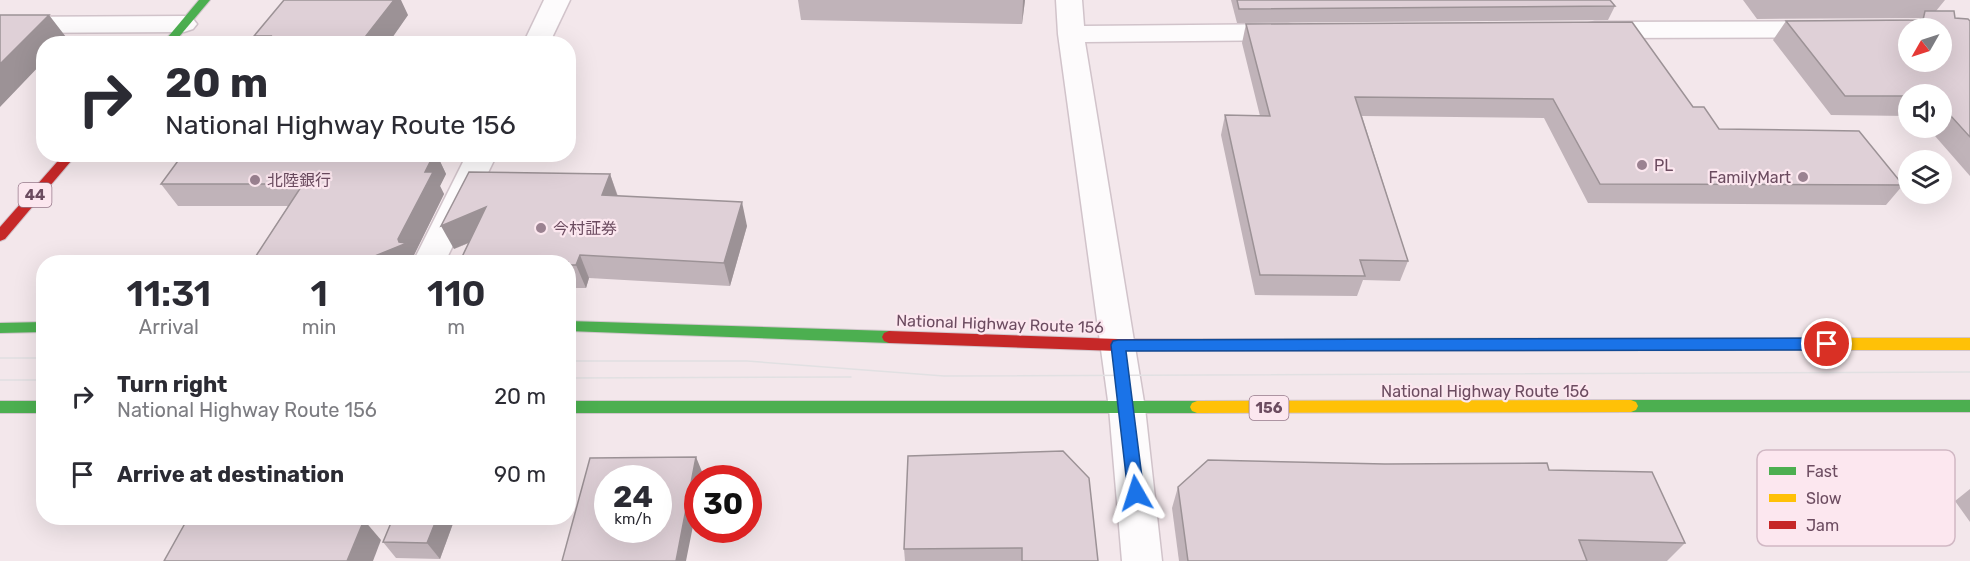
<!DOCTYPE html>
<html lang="en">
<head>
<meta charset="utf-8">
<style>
	body { margin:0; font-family:Rubik,"Noto Sans JP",sans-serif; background:#f7f7f7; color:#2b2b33; height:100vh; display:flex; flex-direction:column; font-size:22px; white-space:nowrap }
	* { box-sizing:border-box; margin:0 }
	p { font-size:20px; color:#7c7c81 }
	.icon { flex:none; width:33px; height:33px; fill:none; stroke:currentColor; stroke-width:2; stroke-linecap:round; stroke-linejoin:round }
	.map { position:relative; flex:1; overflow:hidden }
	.drawer { position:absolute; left:36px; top:255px; width:540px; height:270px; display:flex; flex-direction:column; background:#fff; border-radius:24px; box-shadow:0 6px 24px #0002 }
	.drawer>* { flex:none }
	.guide { position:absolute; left:36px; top:36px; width:540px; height:126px; border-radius:24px; box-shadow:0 6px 24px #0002; background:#fff; color:#2b2b33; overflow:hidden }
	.needle { width:39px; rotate:231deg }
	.controls { position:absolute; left:1898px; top:18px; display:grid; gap:12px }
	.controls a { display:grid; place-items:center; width:54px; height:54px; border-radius:50%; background:#fff; box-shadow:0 6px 24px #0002; font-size:30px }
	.speed { position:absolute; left:594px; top:465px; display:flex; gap:12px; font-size:30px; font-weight:700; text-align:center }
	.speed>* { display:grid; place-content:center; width:78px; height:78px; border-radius:50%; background:#fff; box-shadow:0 6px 24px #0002; line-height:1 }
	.speed small { font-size:15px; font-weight:400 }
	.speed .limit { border:9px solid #d22; background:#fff; color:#111 }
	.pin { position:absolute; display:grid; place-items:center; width:51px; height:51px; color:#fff; margin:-26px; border:3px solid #fff; border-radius:50%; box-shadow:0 2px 6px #0007 }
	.me { position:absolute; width:66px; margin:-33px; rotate:354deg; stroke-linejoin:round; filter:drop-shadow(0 0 4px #0008) }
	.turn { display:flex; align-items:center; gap:21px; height:126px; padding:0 30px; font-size:27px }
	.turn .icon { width:78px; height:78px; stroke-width:2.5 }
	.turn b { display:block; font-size:42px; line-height:51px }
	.eta { display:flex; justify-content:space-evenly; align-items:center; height:102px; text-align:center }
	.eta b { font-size:36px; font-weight:600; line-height:42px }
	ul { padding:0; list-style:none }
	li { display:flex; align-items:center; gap:18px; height:78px; padding:0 30px }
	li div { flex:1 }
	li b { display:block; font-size:22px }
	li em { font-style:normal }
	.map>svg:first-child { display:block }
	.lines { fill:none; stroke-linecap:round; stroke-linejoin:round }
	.street-casing { stroke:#d1c3ca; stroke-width:3 }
	.fast-casing { stroke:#d2c5cc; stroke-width:2 }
	.slow-casing { stroke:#d2c5cc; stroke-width:2 }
	.jam-casing { stroke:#d2c5cc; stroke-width:2 }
	.street { fill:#fdfbfc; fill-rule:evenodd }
	.fast { fill:#4caf50; fill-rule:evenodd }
	.slow { fill:#ffc107; fill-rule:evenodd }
	.jam { fill:#c62828; fill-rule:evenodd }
	.tram { stroke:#e1e0e2; stroke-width:1.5 }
	.wall { fill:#c0b3b9 }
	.shaded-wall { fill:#9c9296 }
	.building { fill:#dfd0d7; stroke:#9c9296; stroke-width:1.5; fill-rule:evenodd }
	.route { fill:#1a73e8; stroke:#114b97; stroke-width:1.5 }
	.poi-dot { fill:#9b8291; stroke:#fce7ef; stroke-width:2 }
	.labels { text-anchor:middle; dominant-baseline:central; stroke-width:4.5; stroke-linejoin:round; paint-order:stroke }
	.shield { fill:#fce7ef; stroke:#977a8b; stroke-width:1.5 }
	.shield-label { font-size:15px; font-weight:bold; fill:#6c4c60 }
	.poi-label { font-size:16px; fill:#6c4c60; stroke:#fce7ef; text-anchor:start }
	.street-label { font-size:16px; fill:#6c4c60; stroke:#fce7ef }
	.key { fill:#fce7ef; stroke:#d1b8c4; stroke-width:1.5 }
	.key-label { font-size:16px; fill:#6c4c60 }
</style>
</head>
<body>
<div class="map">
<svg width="1970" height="561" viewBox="0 0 1970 561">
	<rect width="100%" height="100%" fill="#f3e7eb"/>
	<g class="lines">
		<defs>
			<g id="street">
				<polygon points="544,0 570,0 549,44 523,44"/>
				<polygon points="1056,0 1082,0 1084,26 1288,24 1297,26 1301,32 1297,38 1288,40 1085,42 1145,408 1162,561 1122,561 1109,408 1058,34"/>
				<polygon points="184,16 193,19 197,24 193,29 184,32 0,33 0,17"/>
				<polygon points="1908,21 1917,23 1921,28 1908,28 1908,37 1595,38 1586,36 1582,30 1586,24 1595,22"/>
				<polygon points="467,154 497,154 445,262 413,262"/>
			</g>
			<g id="fast">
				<polygon points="199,0 210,0 173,44 162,44"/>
				<polygon points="568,321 889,331 894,333 896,337 894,341 889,343 568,331"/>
				<polygon points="44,322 44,332 0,333 0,323"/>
				<polygon points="1748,338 1753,340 1755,344 1753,348 1748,350 1224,351 1219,349 1217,345 1219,341 1224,339"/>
				<polygon points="1631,400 1970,400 1970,412 1631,412 1626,410 1624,406 1626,402"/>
				<rect x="0" y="401" width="44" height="12"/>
				<polygon points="568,401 1197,401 1202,403 1204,407 1202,411 1197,413 568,413"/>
			</g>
			<g id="slow">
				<polygon points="1748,338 1970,338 1970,350 1748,350 1743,348 1741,344 1743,340"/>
				<polygon points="1631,400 1636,402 1638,406 1636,410 1631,412 1197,413 1192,411 1190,407 1192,403 1197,401"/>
			</g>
			<g id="jam">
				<polygon points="64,154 77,154 5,239 0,241 0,227"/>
				<polygon points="889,331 1118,339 1224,339 1229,341 1231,345 1229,349 1224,351 1118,351 889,343 884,341 882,337 884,333"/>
			</g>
		</defs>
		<!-- street casing -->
		<use href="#street" class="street-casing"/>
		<!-- fast casing -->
		<use href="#fast" class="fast-casing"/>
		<!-- slow casing -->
		<use href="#slow" class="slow-casing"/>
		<!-- jam casing -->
		<use href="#jam" class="jam-casing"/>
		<!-- street -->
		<use href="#street" class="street"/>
		<!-- fast -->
		<use href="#fast" class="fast"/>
		<!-- slow -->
		<use href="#slow" class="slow"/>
		<!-- jam -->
		<use href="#jam" class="jam"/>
		<!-- tram -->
		<g class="tram">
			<polyline points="0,358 44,358"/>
			<polyline points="568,361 747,361 944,376 1970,372"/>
			<polyline points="568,378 851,377"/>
			<polyline points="0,380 44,380"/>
		</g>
	</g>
	<!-- wall -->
	<g class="wall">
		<polygon points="798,0 1025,0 1022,24 801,20"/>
		<polygon points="1231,0 1610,0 1615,6 1608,20 1237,23"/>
		<polygon points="1743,0 1945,0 1936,11 1955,18 1970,21 1970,176 1928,128 1941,128 1941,94 1908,94 1908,116 1831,115 1773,40 1786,21 1918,20 1920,18 1757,19"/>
		<polygon points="408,15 389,41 478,44 259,44 254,36"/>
		<polygon points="1246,24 1693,107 1719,129 1903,185 1886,205 1588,203 1544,118 1362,116 1408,261 1400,281 1363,280 1357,296 1255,295 1221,135 1225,115 1260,116 1242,43"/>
		<polygon points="183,154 439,154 438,157 446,174 440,186 444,194 414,255 418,262 252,262 288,206 178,206 161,184"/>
		<polygon points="610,174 618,196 747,226 730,286 589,278 586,288 568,288 568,262 461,262 460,261 469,243 454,249"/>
		<polygon points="908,456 1098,561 905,561 904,549"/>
		<polygon points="1549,470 1685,543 1667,561 1179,561 1172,508 1178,487"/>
		<polygon points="1970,489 1970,522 1955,501"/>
		<polygon points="455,518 440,559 396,558 383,542"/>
	</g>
	<!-- shaded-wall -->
	<g class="shaded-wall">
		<polygon points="394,0 401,0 408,15 388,44 362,41"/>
		<polygon points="1023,0 1025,0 1022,24"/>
		<polygon points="49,15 66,37 60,44 44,44 44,61 0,107 0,64"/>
		<polygon points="419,154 439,154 438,157 446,174 440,186 444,194 414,255 418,262 360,262 399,242 398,239 425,172"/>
		<polygon points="610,174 618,198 602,195"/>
		<polygon points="742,202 747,226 730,286 724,263"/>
		<polygon points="486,207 498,230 454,249 441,226"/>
		<polygon points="580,255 589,278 586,288 576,265"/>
		<polygon points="696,457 703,474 702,478 698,478 698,501 686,561 676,561"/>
		<polygon points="437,518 455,518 440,559 427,543"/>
		<polygon points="364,520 381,540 373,561 347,561"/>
	</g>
	<!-- building -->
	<g class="building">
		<polygon points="284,0 394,0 362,41 477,41 475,44 266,44 271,36 254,36"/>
		<polygon points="1237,0 1610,0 1615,6 1239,9"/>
		<path d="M1925,11H1954L1955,18L1968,19L1970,21V137L1941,105V94H1908V96H1845L1786,21L1923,20ZM1908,28H1941V62H1908Z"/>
		<polygon points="0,15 49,15 0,64"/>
		<polygon points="1632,22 1693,107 1704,107 1719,129 1859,131 1903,185 1600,184 1553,99 1355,97 1408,261 1360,260 1365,276 1260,275 1225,115 1270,116 1246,24"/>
		<polygon points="183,154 434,154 425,172 433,172 398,239 399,242 407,243 360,262 252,262 303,184 161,184"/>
		<polygon points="469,172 610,174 602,195 742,202 724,263 580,255 576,265 568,265 568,262 504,262 460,261 486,207 441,226"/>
		<polygon points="1063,451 1089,478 1098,561 1022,561 1022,548 904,549 908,456"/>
		<path d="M696,457L676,561H562L590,458ZM608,478H658V530H608Z"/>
		<polygon points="1208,460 1385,464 1547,463 1549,470 1652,472 1685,543 1579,540 1587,561 1188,561 1178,487"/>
		<polygon points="188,518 207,518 364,520 347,561 164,561"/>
		<polygon points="393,518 437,518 427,543 383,542"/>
	</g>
	<!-- route -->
	<polygon class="route" points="1827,338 1832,340 1834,344 1832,348 1827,350 1126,351 1144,493 1141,498 1136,500 1130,498 1128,493 1111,345 1113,341 1118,340"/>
	<!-- markers -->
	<g class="poi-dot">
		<circle cx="1642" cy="165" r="6"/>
		<circle cx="1803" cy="177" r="6"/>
		<circle cx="255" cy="180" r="6"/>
		<circle cx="541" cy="228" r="6"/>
	</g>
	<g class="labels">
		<!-- shield labels -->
		<g class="shield">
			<rect x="18.5" y="183" width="33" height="24" rx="4.5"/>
			<rect x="1249.5" y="396" width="39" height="24" rx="4.5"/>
		</g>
		<g class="shield-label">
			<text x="35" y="195">44</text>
			<text x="1269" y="408">156</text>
		</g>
		<!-- poi labels -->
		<g class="poi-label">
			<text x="1654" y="165">PL</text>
			<text x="1791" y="177" text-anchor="end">FamilyMart</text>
			<text x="267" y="180">北陸銀行</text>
			<text x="553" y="228">今村証券</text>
		</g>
		<!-- street labels -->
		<g class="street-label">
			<text transform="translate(1000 324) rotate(2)">National Highway Route 156</text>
			<text x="1485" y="391">National Highway Route 156</text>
		</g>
	</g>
	<!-- legend -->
	<rect x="1757" y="450" width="198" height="96" rx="9" class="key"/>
	<rect x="1769" y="467" width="27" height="8" fill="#4caf50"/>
	<rect x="1769" y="494" width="27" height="8" fill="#ffc107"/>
	<rect x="1769" y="521" width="27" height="8" fill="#c62828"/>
	<g class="key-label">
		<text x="1806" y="477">Fast</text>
		<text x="1806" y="504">Slow</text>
		<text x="1806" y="531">Jam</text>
	</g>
</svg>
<div class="controls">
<a><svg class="needle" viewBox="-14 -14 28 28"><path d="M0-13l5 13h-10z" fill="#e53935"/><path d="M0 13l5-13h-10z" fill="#7c7c81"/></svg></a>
<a><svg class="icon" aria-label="sound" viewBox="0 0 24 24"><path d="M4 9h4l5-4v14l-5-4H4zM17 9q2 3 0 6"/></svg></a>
<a><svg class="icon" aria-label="layers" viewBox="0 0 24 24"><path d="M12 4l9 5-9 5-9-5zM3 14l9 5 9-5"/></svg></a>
</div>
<div class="speed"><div>24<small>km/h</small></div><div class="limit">30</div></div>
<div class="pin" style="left:1827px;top:344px;background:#d93025"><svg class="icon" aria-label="arrive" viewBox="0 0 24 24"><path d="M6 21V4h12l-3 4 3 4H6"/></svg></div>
<svg class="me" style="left:1136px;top:493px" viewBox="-20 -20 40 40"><path d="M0-17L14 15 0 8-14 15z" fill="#1a73e8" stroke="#fff" stroke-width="4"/></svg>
<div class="guide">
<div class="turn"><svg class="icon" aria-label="right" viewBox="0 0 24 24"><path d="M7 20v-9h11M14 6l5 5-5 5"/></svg><div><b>20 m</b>National Highway Route 156</div></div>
</div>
<section class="drawer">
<div class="eta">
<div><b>11:31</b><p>Arrival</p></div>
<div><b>1</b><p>min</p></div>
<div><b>110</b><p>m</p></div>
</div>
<ul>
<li><svg class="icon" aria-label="right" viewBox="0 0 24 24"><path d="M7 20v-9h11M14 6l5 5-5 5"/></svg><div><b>Turn right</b><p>National Highway Route 156</p></div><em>20 m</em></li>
<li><svg class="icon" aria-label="arrive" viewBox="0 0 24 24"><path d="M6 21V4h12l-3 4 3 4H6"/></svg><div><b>Arrive at destination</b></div><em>90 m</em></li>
</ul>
</section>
</div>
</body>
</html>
